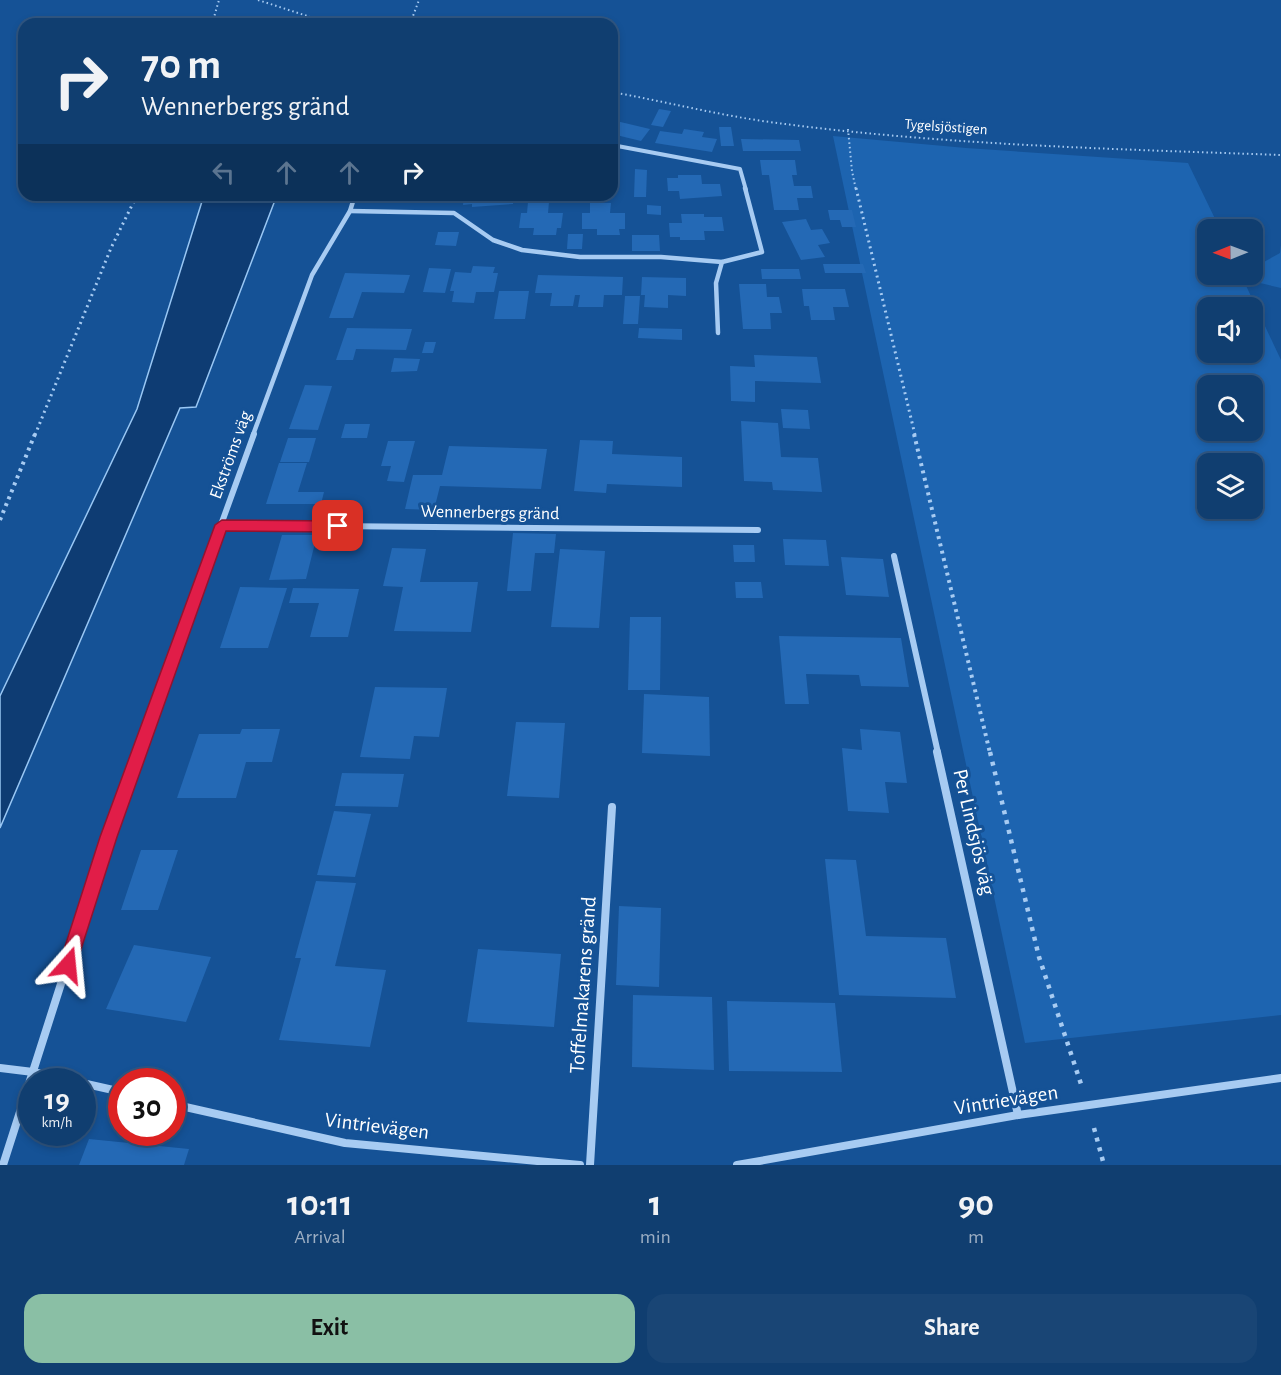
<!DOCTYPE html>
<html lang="en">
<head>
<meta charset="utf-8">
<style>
	body { margin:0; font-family:"Alegreya Sans",sans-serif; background:#194575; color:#f1f3f6; height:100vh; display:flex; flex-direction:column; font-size:22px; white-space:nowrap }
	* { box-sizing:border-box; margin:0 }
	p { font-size:20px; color:#9caec3 }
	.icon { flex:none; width:33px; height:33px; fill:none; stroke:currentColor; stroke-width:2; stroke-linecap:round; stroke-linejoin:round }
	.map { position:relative; height:1165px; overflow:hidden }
	.sheet { display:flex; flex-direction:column; background:#103e70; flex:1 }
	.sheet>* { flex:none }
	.hud { position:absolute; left:18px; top:18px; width:600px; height:183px; border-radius:18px; box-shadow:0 3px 9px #0003,0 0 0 2px #305783; background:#103e70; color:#f1f3f6; overflow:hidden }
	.needle { width:39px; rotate:269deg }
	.fabs { position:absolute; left:1197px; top:219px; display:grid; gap:12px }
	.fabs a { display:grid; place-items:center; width:66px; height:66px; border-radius:12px; background:#103e70; box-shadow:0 3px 9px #0003,0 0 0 2px #305783; font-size:30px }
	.speed { position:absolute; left:18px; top:1068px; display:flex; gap:12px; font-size:30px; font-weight:700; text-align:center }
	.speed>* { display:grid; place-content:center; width:78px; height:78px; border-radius:50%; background:#103e70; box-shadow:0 3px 9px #0003,0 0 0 2px #305783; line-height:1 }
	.speed small { font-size:15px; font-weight:400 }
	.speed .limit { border:9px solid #d22; background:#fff; color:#111 }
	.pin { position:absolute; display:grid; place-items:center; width:51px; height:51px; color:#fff; margin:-26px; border-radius:12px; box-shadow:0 3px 9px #0006 }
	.me { position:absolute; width:66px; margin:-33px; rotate:18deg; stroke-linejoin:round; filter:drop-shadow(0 0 4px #0008) }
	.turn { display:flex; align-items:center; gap:21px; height:126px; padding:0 24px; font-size:27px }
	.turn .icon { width:78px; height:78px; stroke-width:2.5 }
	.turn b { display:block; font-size:42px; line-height:51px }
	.lanes { display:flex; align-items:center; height:57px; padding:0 24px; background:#0003; justify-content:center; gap:30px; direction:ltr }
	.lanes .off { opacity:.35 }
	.eta { display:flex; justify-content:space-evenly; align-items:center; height:102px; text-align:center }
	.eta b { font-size:36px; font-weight:700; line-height:42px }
	.button { display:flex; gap:12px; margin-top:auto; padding:12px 24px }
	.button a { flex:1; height:69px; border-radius:18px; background:#8abfa5; color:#111; font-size:24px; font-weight:700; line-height:69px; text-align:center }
	.button a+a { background:#194575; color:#f1f3f6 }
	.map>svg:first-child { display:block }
	.green { fill:#1d64b0; fill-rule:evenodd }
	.water { fill:#0e3c73; stroke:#99c7f4; stroke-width:1.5 }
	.building { fill:#2469b5 }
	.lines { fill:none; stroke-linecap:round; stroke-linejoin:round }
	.path-far3 { stroke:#a7cbf2; stroke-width:2; stroke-dasharray:1.5 3; stroke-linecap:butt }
	.path-far2 { stroke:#a7cbf2; stroke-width:3; stroke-dasharray:2 4; stroke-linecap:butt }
	.path-far1 { stroke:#a7cbf2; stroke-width:4; stroke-dasharray:3 4.5; stroke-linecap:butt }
	.path { stroke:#a7cbf2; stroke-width:4.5; stroke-dasharray:4 6; stroke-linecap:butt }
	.street-far3 { stroke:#a7cbf2; stroke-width:4 }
	.street-far2 { stroke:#a7cbf2; stroke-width:4.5 }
	.street-far1 { stroke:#a7cbf2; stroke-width:6 }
	.street { stroke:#a7cbf2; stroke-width:8 }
	.route { fill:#e11d48; stroke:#92132f; stroke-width:1.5 }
	.labels { text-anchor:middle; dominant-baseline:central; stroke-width:6; stroke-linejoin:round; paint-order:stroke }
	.far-street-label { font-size:15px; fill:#fff; stroke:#155296 }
	.street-label { font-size:18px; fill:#fff; stroke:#155296 }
	.near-street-label { font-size:21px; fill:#fff; stroke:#155296 }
</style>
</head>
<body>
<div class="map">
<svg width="1281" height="1165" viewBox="0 0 1281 1165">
	<rect width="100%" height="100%" fill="#155296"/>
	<!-- green -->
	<g class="green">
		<path d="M833,136L966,148L1188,163L1220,229L1208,230V274L1241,275L1281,360V1015L1025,1043ZM1208,308H1252V352H1208ZM1208,386H1252V430H1208ZM1208,464H1252V508H1208Z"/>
		<polygon points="1281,245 1281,288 1260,283 1251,275 1253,268 1280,253"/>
	</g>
	<!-- water -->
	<polygon class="water" points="204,195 277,195 196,407 180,408 0,828 0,696 137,409"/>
	<!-- building -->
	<g class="building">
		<polygon points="659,109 671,111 663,127 651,125"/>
		<polygon points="612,120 650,129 641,141 612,134"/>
		<polygon points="719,127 731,127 734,146 721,146"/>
		<polygon points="684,129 704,132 702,137 717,139 712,152 655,143 660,131 682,134"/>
		<polygon points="741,139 799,140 801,151 743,151"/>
		<polygon points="760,160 795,160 797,175 792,175 794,186 811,186 813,198 797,198 799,210 774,210 769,175 762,175"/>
		<polygon points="635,169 647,170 646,197 634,197"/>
		<polygon points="678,175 701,175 702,184 720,184 722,196 680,199 679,191 668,191 667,178 678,178"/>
		<polygon points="394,195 417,195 415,201 392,201"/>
		<polygon points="464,195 514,195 513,204 472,207 472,204 463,205"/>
		<polygon points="528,202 549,202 548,213 563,213 561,228 557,228 556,235 533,235 534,228 519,228 521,213 527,213"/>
		<polygon points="590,203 611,203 610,213 625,213 625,229 619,229 620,235 597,235 597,229 582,229 582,213 590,213"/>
		<polygon points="647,205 661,206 661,215 647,214"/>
		<polygon points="828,210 852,210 856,227 842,227 840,220 830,220"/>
		<polygon points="681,214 704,214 704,217 722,217 724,231 704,231 705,240 680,240 680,237 670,237 669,223 682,223"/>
		<polygon points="806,219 811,230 822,229 830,243 818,245 825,257 801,260 782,222"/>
		<polygon points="438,232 459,232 456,246 435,245"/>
		<polygon points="568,234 583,234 582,249 567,249"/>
		<polygon points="632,235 659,235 660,251 632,251"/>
		<polygon points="823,264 863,264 866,273 825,273"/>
		<polygon points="473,266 495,267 493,273 498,273 494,292 476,292 474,303 452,302 454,291 450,291 455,272 471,273"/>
		<polygon points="429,268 451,269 445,293 423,292"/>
		<polygon points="761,269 799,269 801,279 762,279"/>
		<polygon points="345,273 410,275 404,293 362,292 353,318 329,318"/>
		<polygon points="538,275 623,277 622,295 604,295 603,307 578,307 580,295 575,295 573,306 550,306 552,293 535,293"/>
		<polygon points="642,277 686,278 686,296 668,295 668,308 644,307 645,295 641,295"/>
		<polygon points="739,284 766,284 767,297 779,297 782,313 770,313 771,329 743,329"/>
		<polygon points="802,289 845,289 849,307 833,307 835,320 811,320 809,306 804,306"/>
		<polygon points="499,291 529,291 525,319 494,319"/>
		<polygon points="625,296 640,296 638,324 623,324"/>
		<polygon points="347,328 412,329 406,350 356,349 353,360 336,360"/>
		<polygon points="639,328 682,329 682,340 638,338"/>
		<polygon points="425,342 436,342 433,353 422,353"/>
		<polygon points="754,355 817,357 821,383 755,381 755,402 731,401 730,366 755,367"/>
		<polygon points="394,358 420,359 417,371 391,372"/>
		<polygon points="305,385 332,386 318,430 289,429"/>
		<polygon points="781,409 808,410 810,429 783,428"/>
		<polygon points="741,421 778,423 781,457 818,458 822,492 773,490 772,482 744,481"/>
		<polygon points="345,424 370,424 367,438 341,438"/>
		<polygon points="288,438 316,438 309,462 280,462"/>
		<polygon points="580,440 613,441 612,454 682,457 682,487 607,484 606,493 574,491"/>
		<polygon points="388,441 415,441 404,482 387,481 391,466 381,466"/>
		<polygon points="449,446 547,449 541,489 440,486 434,510 405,509 413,475 442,475"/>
		<polygon points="279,463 307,463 298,492 324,492 321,504 266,504"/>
		<polygon points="513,533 556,534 554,553 535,553 531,591 507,591"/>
		<polygon points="282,535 317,535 306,579 269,580"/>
		<polygon points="783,539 826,540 829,566 785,565"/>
		<polygon points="733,545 754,545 755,562 734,562"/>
		<polygon points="392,548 426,549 420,582 478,582 471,632 394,631 403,587 383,586"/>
		<polygon points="560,549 605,551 599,628 551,627"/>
		<polygon points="841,557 883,559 889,597 846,595"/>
		<polygon points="735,582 761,582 763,598 736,598"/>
		<polygon points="240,587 287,588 268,648 220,648"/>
		<polygon points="293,588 359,589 348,637 310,637 319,603 289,603"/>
		<polygon points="630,617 661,617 660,690 628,690"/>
		<polygon points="779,636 901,638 909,687 861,686 859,675 806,674 809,704 785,704"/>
		<polygon points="375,687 447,688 439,737 414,736 410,759 360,757"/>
		<polygon points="644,694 709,697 710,756 642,753"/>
		<polygon points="516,722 565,723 559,798 507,796"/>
		<polygon points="242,729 280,729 272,762 246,762 236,798 177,798 199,734 240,734"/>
		<polygon points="860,729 900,732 907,783 885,782 889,813 848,811 842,748 862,750"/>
		<polygon points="342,773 404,774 398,807 335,806"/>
		<polygon points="334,811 371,814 355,877 317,875"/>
		<polygon points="141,850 178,850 158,910 121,910"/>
		<polygon points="825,859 856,860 866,936 946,938 956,998 839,995"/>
		<polygon points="316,881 356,883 335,966 386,970 370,1047 279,1040 301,958 295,958"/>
		<polygon points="619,906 661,908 659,987 616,985"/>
		<polygon points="134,945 211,957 186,1022 106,1009"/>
		<polygon points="478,949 561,954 554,1027 467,1022"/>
		<polygon points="633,995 712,997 714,1070 632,1067"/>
		<polygon points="727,1001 835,1003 842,1072 729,1071"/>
		<polygon points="89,1139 189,1149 184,1165 79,1165"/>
	</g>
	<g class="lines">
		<!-- path-far3 -->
		<g class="path-far3">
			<polyline points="258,0 332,24"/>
			<polyline points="212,24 219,0"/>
			<polyline points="410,24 419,0"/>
			<path d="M612,92C667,102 722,116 777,123C944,145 1113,149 1281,155"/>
			<polyline points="848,129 852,171 856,190"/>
		</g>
		<!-- path-far2 -->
		<g class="path-far2">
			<polyline points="856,188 915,435"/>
			<polyline points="35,435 111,248 137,195"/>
		</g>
		<!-- path-far1 -->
		<g class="path-far1">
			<polyline points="914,434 990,753"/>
			<polyline points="0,520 35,434"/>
		</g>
		<!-- path -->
		<g class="path">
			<polyline points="990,752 1039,957 1081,1084"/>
			<polyline points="1094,1128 1104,1165"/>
		</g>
		<!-- street-far3 -->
		<polyline class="street-far3" points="612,145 740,169 746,190"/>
		<!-- street-far2 -->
		<g class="street-far2">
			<polyline points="350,211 454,213 493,240 522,250 580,257 661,257 722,262 762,252 745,188"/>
			<polyline points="718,333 716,283 722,262"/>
			<polyline points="253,435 312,275 350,211 355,195"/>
		</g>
		<!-- street-far1 -->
		<g class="street-far1">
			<polyline points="222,525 758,530"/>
			<polyline points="894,556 938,753"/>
			<polyline points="138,753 254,434"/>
		</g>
		<!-- street -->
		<g class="street">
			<polyline points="937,752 1018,1115"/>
			<polyline points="0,1068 33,1072 77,1082"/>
			<polyline points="82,1083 122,1092"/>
			<polyline points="172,1104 345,1143 580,1165"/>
			<polyline points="3,1165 108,837 139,752"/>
			<polyline points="590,1165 612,807"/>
			<polyline points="737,1165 1018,1115 1281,1078"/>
		</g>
	</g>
	<!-- route -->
	<polygon class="route" points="222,520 338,521 345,526 338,532 226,531 117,837 76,965 74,971 68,974 61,971 59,965 100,837 215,525"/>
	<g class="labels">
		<!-- far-street labels -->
		<g class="far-street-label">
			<text transform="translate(946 127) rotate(4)">Tygelsjöstigen</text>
		</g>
		<!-- street labels -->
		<g class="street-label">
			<text transform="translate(231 455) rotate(-70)">Ekströms väg</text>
			<text transform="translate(490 513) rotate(1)">Wennerbergs gränd</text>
		</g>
		<!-- near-street labels -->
		<g class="near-street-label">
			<text transform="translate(974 832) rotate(77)">Per Lindsjös väg</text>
			<text transform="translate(583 985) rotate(-86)">Toffelmakarens gränd</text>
			<text transform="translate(1006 1100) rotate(-9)">Vintrievägen</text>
			<text transform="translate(377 1126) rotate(7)">Vintrievägen</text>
		</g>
	</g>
</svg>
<div class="fabs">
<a><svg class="needle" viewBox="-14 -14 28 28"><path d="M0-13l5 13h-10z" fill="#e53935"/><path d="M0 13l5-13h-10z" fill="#9caec3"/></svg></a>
<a><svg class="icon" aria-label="sound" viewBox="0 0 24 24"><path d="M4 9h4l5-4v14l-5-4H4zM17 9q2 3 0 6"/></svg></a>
<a><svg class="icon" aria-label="search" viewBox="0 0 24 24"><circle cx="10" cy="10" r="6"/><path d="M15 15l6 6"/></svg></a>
<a><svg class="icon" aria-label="layers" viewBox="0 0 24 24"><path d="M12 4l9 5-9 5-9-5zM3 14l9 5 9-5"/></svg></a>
</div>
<div class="speed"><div>19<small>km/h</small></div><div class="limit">30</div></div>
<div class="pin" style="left:338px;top:526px;background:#d93025"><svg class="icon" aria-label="arrive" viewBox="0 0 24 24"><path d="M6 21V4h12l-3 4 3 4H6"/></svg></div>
<svg class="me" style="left:68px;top:965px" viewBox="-20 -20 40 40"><path d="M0-17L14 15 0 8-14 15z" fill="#e11d48" stroke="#fff" stroke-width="4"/></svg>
<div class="hud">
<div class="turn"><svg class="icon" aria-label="right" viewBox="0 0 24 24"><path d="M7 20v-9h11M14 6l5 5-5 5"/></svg><div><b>70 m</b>Wennerbergs gränd</div></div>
<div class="lanes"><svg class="icon off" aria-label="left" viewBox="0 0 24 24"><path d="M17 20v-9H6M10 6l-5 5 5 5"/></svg><svg class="icon off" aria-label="ahead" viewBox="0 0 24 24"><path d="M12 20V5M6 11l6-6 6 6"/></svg><svg class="icon off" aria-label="ahead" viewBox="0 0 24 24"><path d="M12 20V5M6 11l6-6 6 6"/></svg><svg class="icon" aria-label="right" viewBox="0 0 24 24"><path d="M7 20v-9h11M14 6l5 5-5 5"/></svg></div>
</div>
</div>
<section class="sheet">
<div class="eta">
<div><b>10:11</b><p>Arrival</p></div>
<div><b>1</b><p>min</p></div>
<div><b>90</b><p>m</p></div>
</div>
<div class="button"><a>Exit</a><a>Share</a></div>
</section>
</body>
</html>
